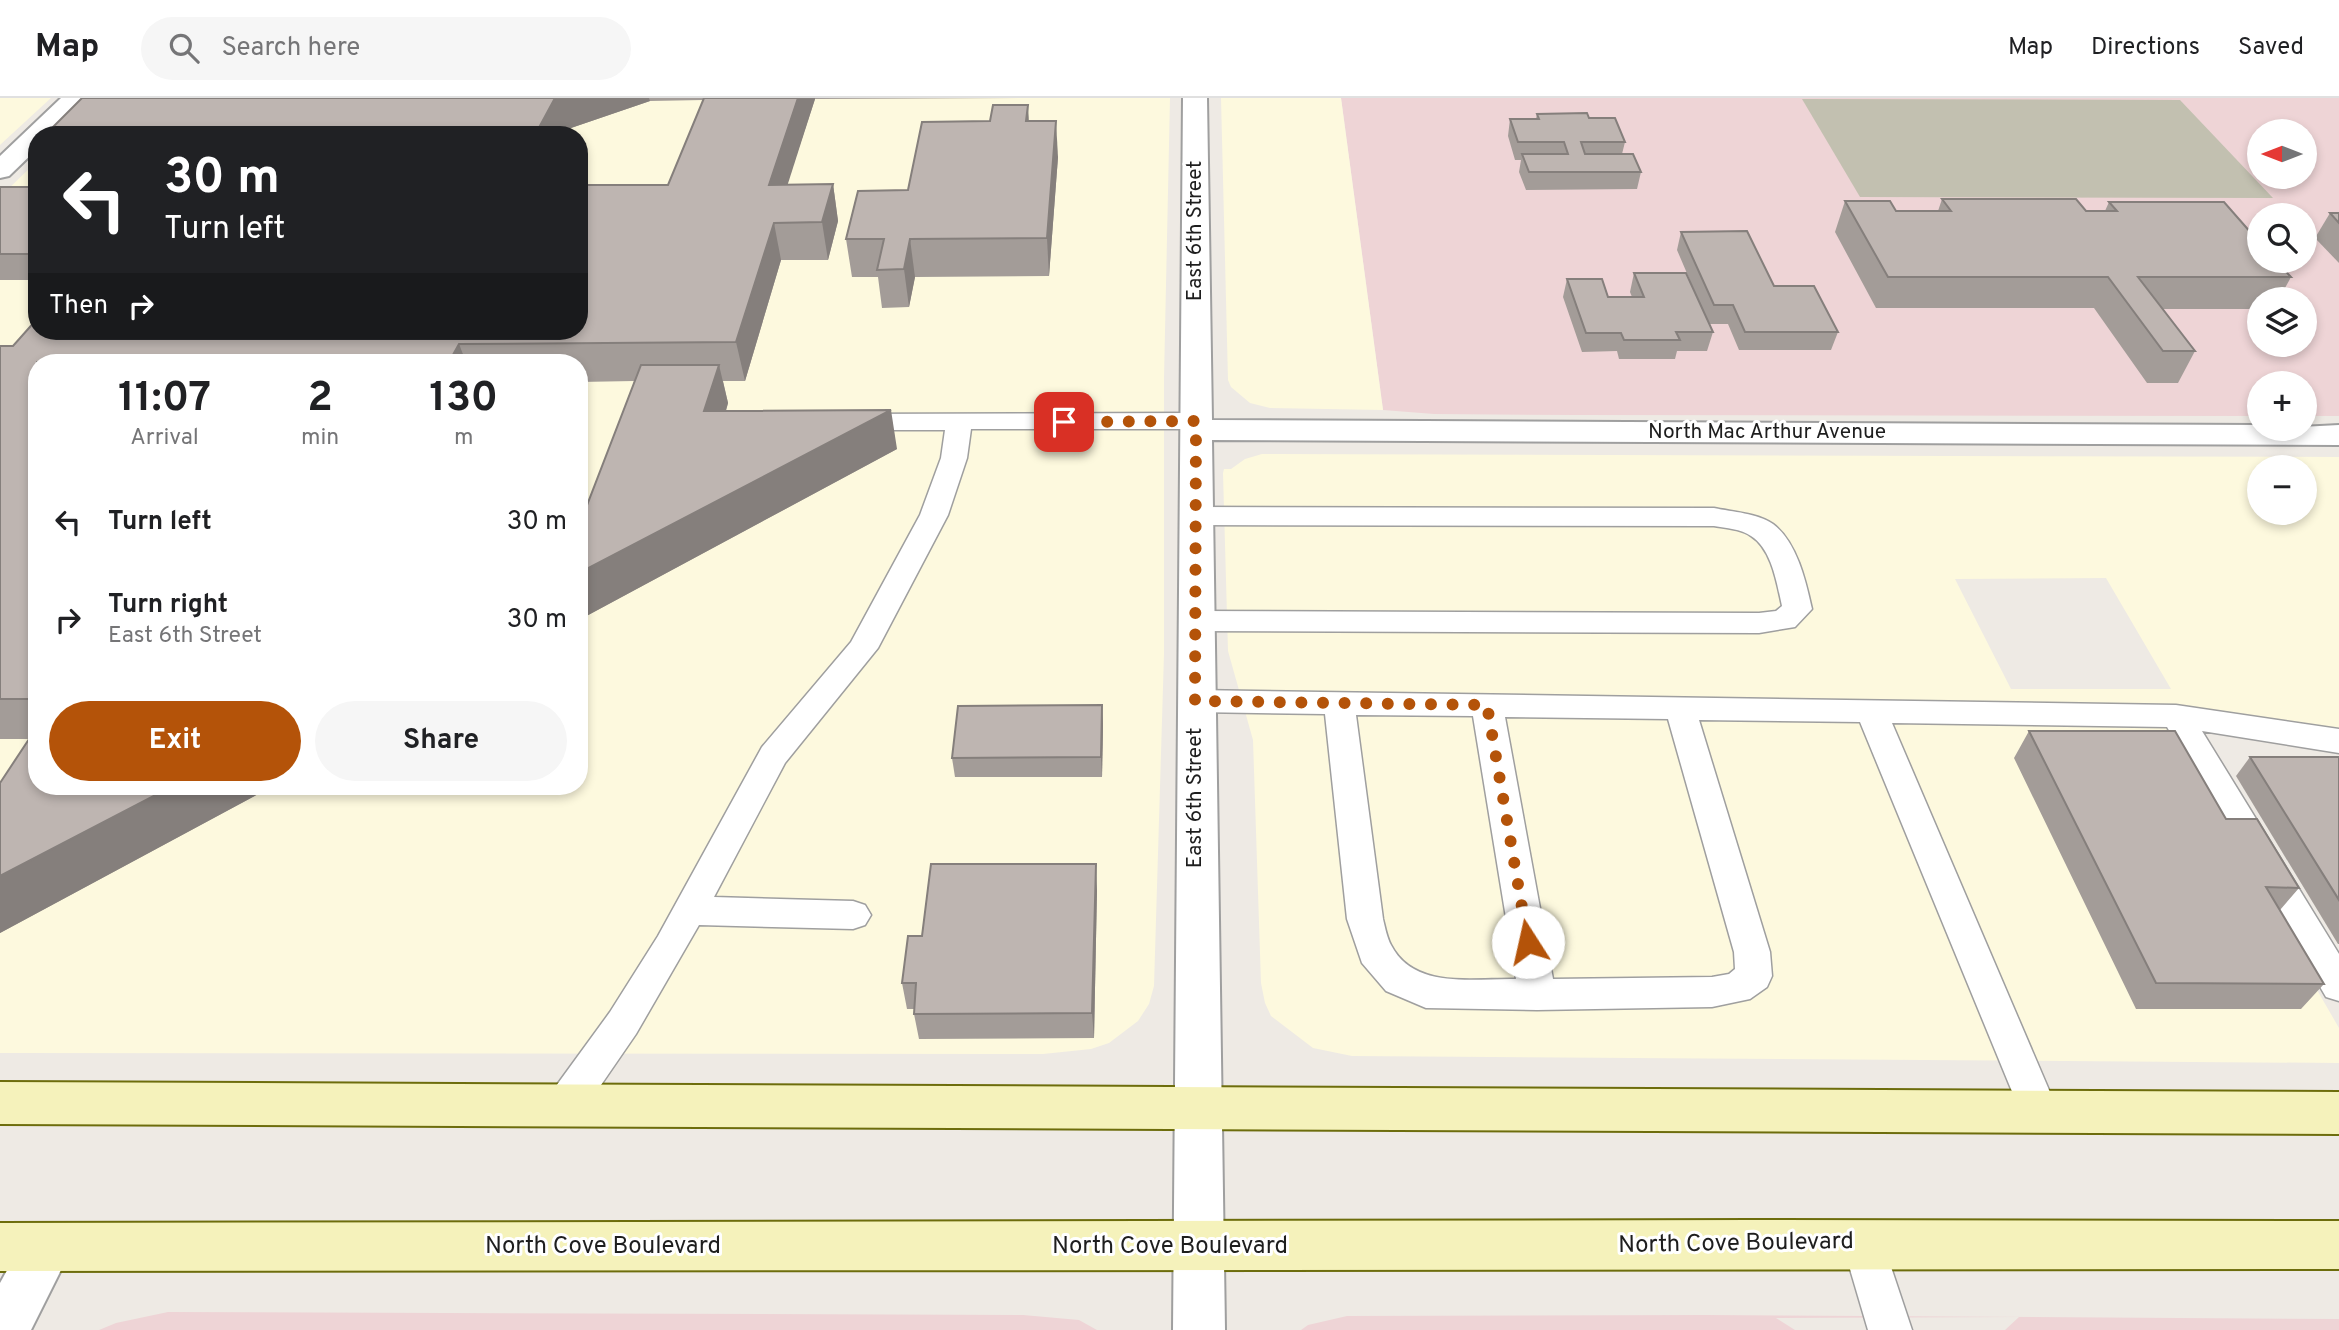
<!DOCTYPE html>
<html lang="en">
<head>
<meta charset="utf-8">
<style>
	body { margin:0; font-family:Overpass,sans-serif; background:#f6f6f6; color:#202124; height:100vh; display:flex; flex-direction:column; font-size:26px; white-space:nowrap }
	* { box-sizing:border-box; margin:0 }
	p { font-size:23px; color:#757577 }
	.icon { flex:none; width:38px; height:38px; fill:none; stroke:currentColor; stroke-width:2; stroke-linecap:round; stroke-linejoin:round }
	.map { position:relative; flex:1; overflow:hidden }
	.side { position:absolute; left:28px; top:256px; width:560px; height:441px; display:flex; flex-direction:column; background:#fff; border-radius:28px; box-shadow:0 4px 10px #0003 }
	.side>* { flex:none }
	.guide { position:absolute; left:28px; top:28px; width:560px; height:214px; border-radius:28px; box-shadow:0 4px 10px #0003; background:#202124; color:#fff; overflow:hidden }
	.needle { width:46px; rotate:270deg }
	.controls { position:absolute; left:2247px; top:21px; display:grid; gap:14px }
	.controls a { display:grid; place-items:center; width:70px; height:70px; border-radius:50%; background:#fff; box-shadow:0 4px 10px #0003; font-size:35px }
	.pin { position:absolute; display:grid; place-items:center; width:60px; height:60px; color:#fff; margin:-30px; border-radius:14px; box-shadow:0 4px 10px #0006 }
	.me { position:absolute; width:77px; margin:-38px; rotate:350deg; stroke-linejoin:round; filter:drop-shadow(0 0 5px #0008) }
	.turn { display:flex; align-items:center; gap:24px; height:147px; padding:0 21px; font-size:32px }
	.turn .icon { width:91px; height:91px; stroke-width:2.5 }
	.turn b { display:block; font-size:49px; line-height:60px }
	.then { display:flex; align-items:center; height:66px; padding:0 21px; background:#0003; gap:14px; font-size:26px }
	.eta { display:flex; justify-content:space-evenly; align-items:center; height:119px; text-align:center }
	.eta b { font-size:42px; font-weight:700; line-height:49px }
	.button { display:flex; gap:14px; margin-top:auto; padding:14px 21px }
	.button a { flex:1; height:80px; border-radius:42px; background:#b45309; color:#fff; font-size:28px; font-weight:700; line-height:80px; text-align:center }
	.button a+a { background:#f6f6f6; color:#202124 }
	ul { padding:0; list-style:none }
	li { display:flex; align-items:center; gap:21px; height:98px; padding:0 21px }
	li div { flex:1 }
	li b { display:block; font-size:26px }
	li em { font-style:normal }
	header { display:flex; align-items:center; gap:42px; box-sizing:border-box; height:98px; padding:0 35px; background:#fff; border-bottom:2px solid #e0e0e0 }
	header strong { font-size:33px }
	nav { display:flex; gap:38px; margin-inline-start:auto; font-size:24px }
	.search { width:490px; height:63px; background:#f6f6f6; display:flex; align-items:center; gap:18px; box-sizing:border-box; padding:0 24px; border-radius:38px; color:#757577; font-size:26px }
	.map>svg:first-child { display:block }
	.commercial { fill:#eed4d6; fill-rule:evenodd }
	.education { fill:#fdf9de; fill-rule:evenodd }
	.construction { fill:#c2c0b0 }
	.lines { fill:none; stroke-linecap:round; stroke-linejoin:round }
	.lane-casing { stroke:#9f9f9f; stroke-width:3 }
	.street-casing { stroke:#9f9f9f; stroke-width:4 }
	.secondary-casing { stroke:#6d6d0c; stroke-width:4 }
	.lane { fill:#fff; fill-rule:evenodd }
	.street { fill:#fff; fill-rule:evenodd }
	.secondary { fill:#f5f2bb; fill-rule:evenodd }
	.wall { fill:#a39c98 }
	.shaded-wall { fill:#857f7c }
	.building { fill:#beb5b1; stroke:#857f7c; stroke-width:2 }
	.route { stroke:#b45309; stroke-width:12; stroke-dasharray:0 21.6 }
	.labels { text-anchor:middle; dominant-baseline:central; stroke-width:6; stroke-linejoin:round; paint-order:stroke }
	.street-label { font-size:21px; fill:#1e1e1e; stroke:#fff }
	.near-street-label { font-size:24px; fill:#1e1e1e; stroke:#fff }
</style>
</head>
<body>
<header>
<strong>Map</strong>
<div class="search"><svg class="icon" aria-label="search" viewBox="0 0 24 24"><circle cx="10" cy="10" r="6"/><path d="M15 15l6 6"/></svg>Search here</div>
<nav><a>Map</a><a>Directions</a><a>Saved</a></nav>
</header>
<div class="map">
<svg width="2339" height="1232" viewBox="0 0 2339 1232">
	<rect width="100%" height="100%" fill="#eeeae4"/>
	<!-- commercial -->
	<g class="commercial">
		<path d="M1341,0H2339V318H2305V285H2259V318L1576,317L1434,316L1383,312ZM2259,33H2305V79H2259ZM2259,117H2305V163H2259ZM2259,201H2305V247H2259Z"/>
		<polygon points="168,1214 1023,1217 1079,1222 1097,1232 99,1232 116,1225"/>
		<polygon points="1706,1217 2339,1221 2339,1232 2005,1232 2019,1219 1776,1220 1795,1232 1301,1232 1308,1227 1347,1218"/>
	</g>
	<!-- education -->
	<g class="education">
		<polygon points="0,0 51,0 0,47"/>
		<path d="M101,0H1170L1164,280V556L1154,888L1149,906L1138,923L1109,945L1091,951L1043,956L0,955V99L37,63V233H579V37H64ZM37,264H579V688H37Z"/>
		<polygon points="1221,0 1341,0 1383,312 1270,310 1250,305 1231,289 1228,282"/>
		<path d="M1262,356L2339,359V630L2168,634L2339,930V965L1352,958L1313,950L1271,918L1265,905L1261,885L1253,642L1228,553L1223,375L1224,371H1231L1245,361ZM2259,369H2305V415H2259ZM2106,480L2171,591H2011L1955,481Z"/>
	</g>
	<!-- construction -->
	<polygon class="construction" points="1802,1 2180,2 2273,100 1860,99"/>
	<g class="lines">
		<defs>
			<g id="lane">
				<polygon points="1196,315 1205,317 1209,323 1205,329 1196,331 971,331 967,360 948,417 878,550 785,665 714,799 853,803 865,807 871,817 865,827 853,831 699,827 636,936 579,1019 565,1024 551,1019 546,1007 551,995 610,914 658,838 762,649 851,544 920,417 941,360 945,332 850,332 841,330 837,324 841,318 850,316"/>
				<path d="M1196,409L1714,410C1733,414 1757,415 1773,426C1797,444 1806,484 1812,511L1795,529L1759,535L1196,533L1185,530L1181,523L1185,516L1196,513L1759,515L1776,513L1782,508C1777,486 1772,451 1751,438C1741,431 1726,430 1714,428L1196,427L1186,424L1182,418L1186,412Z"/>
				<path d="M1195,592L2176,607L2339,631V655L2202,633L2339,856V903L2326,899L2167,629L1892,625L2058,1013L2053,1025L2039,1030L2025,1025L1860,624L1699,622L1770,854L1772,878L1767,889L1750,901L1712,909L1537,912L1426,910L1386,893L1362,865L1347,821L1325,616L1195,614L1184,611L1179,603L1184,595ZM1356,617L1473,618L1516,881C1474,880 1414,892 1391,847C1387,840 1385,829 1383,821ZM1505,619L1668,621L1734,854L1735,871L1729,876L1712,879L1553,881Z"/>
				<polygon points="1863,1124 1878,1130 1912,1232 1868,1232 1842,1144 1848,1130"/>
			</g>
			<g id="street">
				<polygon points="61,0 87,0 51,37 37,37 37,51 9,78 0,80 0,58"/>
				<polygon points="1183,0 1207,0 1212,322 2259,327 2259,331 2339,327 2339,347 1212,342 1225,1232 1173,1232"/>
				<polygon points="47,1126 65,1133 72,1150 31,1232 0,1232 0,1185 29,1133"/>
			</g>
			<g id="secondary">
				<polygon points="0,984 2339,994 2339,1036 0,1026"/>
				<polygon points="1754,1122 2339,1123 2339,1171 0,1173 0,1125"/>
			</g>
		</defs>
		<!-- lane casing -->
		<use href="#lane" class="lane-casing"/>
		<!-- street casing -->
		<use href="#street" class="street-casing"/>
		<!-- secondary casing -->
		<use href="#secondary" class="secondary-casing"/>
		<!-- lane -->
		<use href="#lane" class="lane"/>
		<!-- street -->
		<use href="#street" class="street"/>
		<!-- secondary -->
		<use href="#secondary" class="secondary"/>
	</g>
	<!-- wall -->
	<g class="wall">
		<polygon points="82,0 1042,0 815,1 787,86 833,86 838,123 828,162 781,162 745,283 723,283 728,305 726,313 897,351 579,522 634,283 579,284 579,264 37,264 37,688 273,688 0,835 0,685 29,641 0,641 0,248 13,248 668,87 703,2 650,3 568,31 565,37 53,37 50,32"/>
		<polygon points="1537,16 1589,20 1625,44 1622,56 1641,74 1637,91 1526,92 1519,74 1521,62 1515,62 1508,38 1510,21 1536,21"/>
		<polygon points="1029,23 1058,59 1049,178 915,179 909,209 882,210 878,179 852,179 846,141 908,92"/>
		<polygon points="37,88 37,182 0,182 0,89 36,89"/>
		<polygon points="1942,101 2086,113 2105,113 2109,104 2291,179 2279,201 2259,201 2259,211 2163,211 2195,253 2178,285 2147,285 2094,210 1876,210 1835,134 1845,103 1896,113 1938,113"/>
		<polygon points="2330,115 2339,115 2339,165 2315,140"/>
		<polygon points="1681,134 1774,188 1838,234 1831,252 1739,252 1728,226 1709,226 1713,234 1707,253 1677,253 1675,261 1619,261 1617,253 1582,254 1563,199 1567,181 1608,199 1632,199 1630,194 1634,175 1698,201 1677,152"/>
		<polygon points="1102,607 1103,626 1102,679 955,679 952,660"/>
		<polygon points="2029,633 2226,721 2299,790 2280,812 2324,886 2301,911 2136,911 2014,660"/>
		<polygon points="2250,659 2339,659 2339,846 2338,846 2236,678"/>
		<polygon points="1097,792 1094,940 919,941 914,916 914,911 907,911 902,885"/>
	</g>
	<!-- shaded-wall -->
	<g class="shaded-wall">
		<polygon points="555,0 649,0 650,3 568,31 565,37 535,37"/>
		<polygon points="798,0 815,0 815,1 776,123 769,87"/>
		<polygon points="1028,7 1030,43 1026,23"/>
		<polygon points="1056,23 1058,59 1049,178 1047,140"/>
		<polygon points="833,86 838,123 828,162 822,124"/>
		<polygon points="774,125 781,162 745,283 736,244"/>
		<polygon points="910,141 915,179 909,209 904,171"/>
		<polygon points="459,246 466,264 449,264"/>
		<polygon points="719,267 728,305 714,352 704,313"/>
		<polygon points="891,312 897,351 579,522 579,475"/>
		<polygon points="1102,607 1103,626 1102,679 1101,659"/>
		<polygon points="173,688 273,688 0,835 0,778"/>
		<polygon points="1096,766 1097,792 1094,940 1092,915"/>
	</g>
	<!-- building -->
	<g class="building">
		<polygon points="82,0 555,0 535,37 277,37 281,31 50,32"/>
		<polygon points="704,0 798,0 769,87 833,86 822,124 774,125 736,244 459,246 449,264 37,264 37,601 0,601 0,248 13,248 37,221 37,233 579,233 579,87 668,87"/>
		<polygon points="993,7 1028,7 1026,23 1056,23 1047,140 910,141 904,171 877,172 884,141 846,141 858,93 908,92 922,24 990,23"/>
		<polygon points="1587,15 1589,20 1615,20 1625,44 1581,44 1585,56 1633,56 1641,74 1529,74 1522,56 1568,56 1564,44 1518,44 1510,21 1539,21 1537,16"/>
		<polygon points="37,88 37,156 0,156 0,89 36,89"/>
		<polygon points="1942,101 2076,101 2086,113 2117,113 2109,104 2224,104 2259,144 2259,163 2276,163 2291,179 2138,179 2195,253 2163,253 2108,179 1888,179 1845,103 1890,103 1896,113 1951,113"/>
		<polygon points="2330,115 2339,115 2339,125"/>
		<polygon points="1747,133 1774,188 1814,188 1838,234 1745,234 1733,207 1714,207 1681,134"/>
		<polygon points="1634,175 1686,175 1713,234 1676,234 1680,242 1624,242 1621,235 1586,235 1567,181 1602,181 1608,199 1644,199"/>
		<polygon points="641,267 719,267 704,313 891,312 579,475 579,428"/>
		<polygon points="1102,607 1101,659 952,660 958,608"/>
		<polygon points="37,629 37,688 173,688 0,778 0,685"/>
		<polygon points="2029,633 2175,633 2226,721 2257,721 2299,790 2266,789 2324,886 2156,885"/>
		<polygon points="2250,659 2339,659 2339,802"/>
		<polygon points="931,766 1096,766 1092,915 914,916 916,885 902,885 908,838 922,838"/>
	</g>
	<g class="lines">
		<!-- route -->
		<polyline class="route" points="1064,324 1196,323 1195,603 1487,607 1528,844"/>
	</g>
	<g class="labels">
		<!-- street labels -->
		<g class="street-label">
			<text transform="translate(1195 133) rotate(-90)">East 6th Street</text>
			<text x="1767" y="334">North Mac Arthur Avenue</text>
			<text transform="translate(1195 700) rotate(-90)">East 6th Street</text>
		</g>
		<!-- near-street labels -->
		<g class="near-street-label">
			<text transform="translate(1736 1146) rotate(-1)">North Cove Boulevard</text>
			<text x="603" y="1149">North Cove Boulevard</text>
			<text x="1170" y="1149">North Cove Boulevard</text>
		</g>
	</g>
</svg>
<div class="controls">
<a><svg class="needle" viewBox="-14 -14 28 28"><path d="M0-13l5 13h-10z" fill="#e53935"/><path d="M0 13l5-13h-10z" fill="#757577"/></svg></a>
<a><svg class="icon" aria-label="search" viewBox="0 0 24 24"><circle cx="10" cy="10" r="6"/><path d="M15 15l6 6"/></svg></a>
<a><svg class="icon" aria-label="layers" viewBox="0 0 24 24"><path d="M12 4l9 5-9 5-9-5zM3 14l9 5 9-5"/></svg></a>
<a>+</a>
<a>−</a>
</div>
<div class="pin" style="left:1064px;top:324px;background:#d93025"><svg class="icon" aria-label="arrive" viewBox="0 0 24 24"><path d="M6 21V4h12l-3 4 3 4H6"/></svg></div>
<svg class="me" style="left:1528px;top:844px" viewBox="-20 -20 40 40"><circle r="19" fill="#fff"/><path d="M0-13L10 11 0 6-10 11z" fill="#b45309"/></svg>
<div class="guide">
<div class="turn"><svg class="icon" aria-label="left" viewBox="0 0 24 24"><path d="M17 20v-9H6M10 6l-5 5 5 5"/></svg><div><b>30 m</b>Turn left</div></div>
<div class="then">Then<svg class="icon" aria-label="right" viewBox="0 0 24 24"><path d="M7 20v-9h11M14 6l5 5-5 5"/></svg></div>
</div>
<section class="side">
<div class="eta">
<div><b>11:07</b><p>Arrival</p></div>
<div><b>2</b><p>min</p></div>
<div><b>130</b><p>m</p></div>
</div>
<ul>
<li><svg class="icon" aria-label="left" viewBox="0 0 24 24"><path d="M17 20v-9H6M10 6l-5 5 5 5"/></svg><div><b>Turn left</b></div><em>30 m</em></li>
<li><svg class="icon" aria-label="right" viewBox="0 0 24 24"><path d="M7 20v-9h11M14 6l5 5-5 5"/></svg><div><b>Turn right</b><p>East 6th Street</p></div><em>30 m</em></li>
</ul>
<div class="button"><a>Exit</a><a>Share</a></div>
</section>
</div>
</body>
</html>
